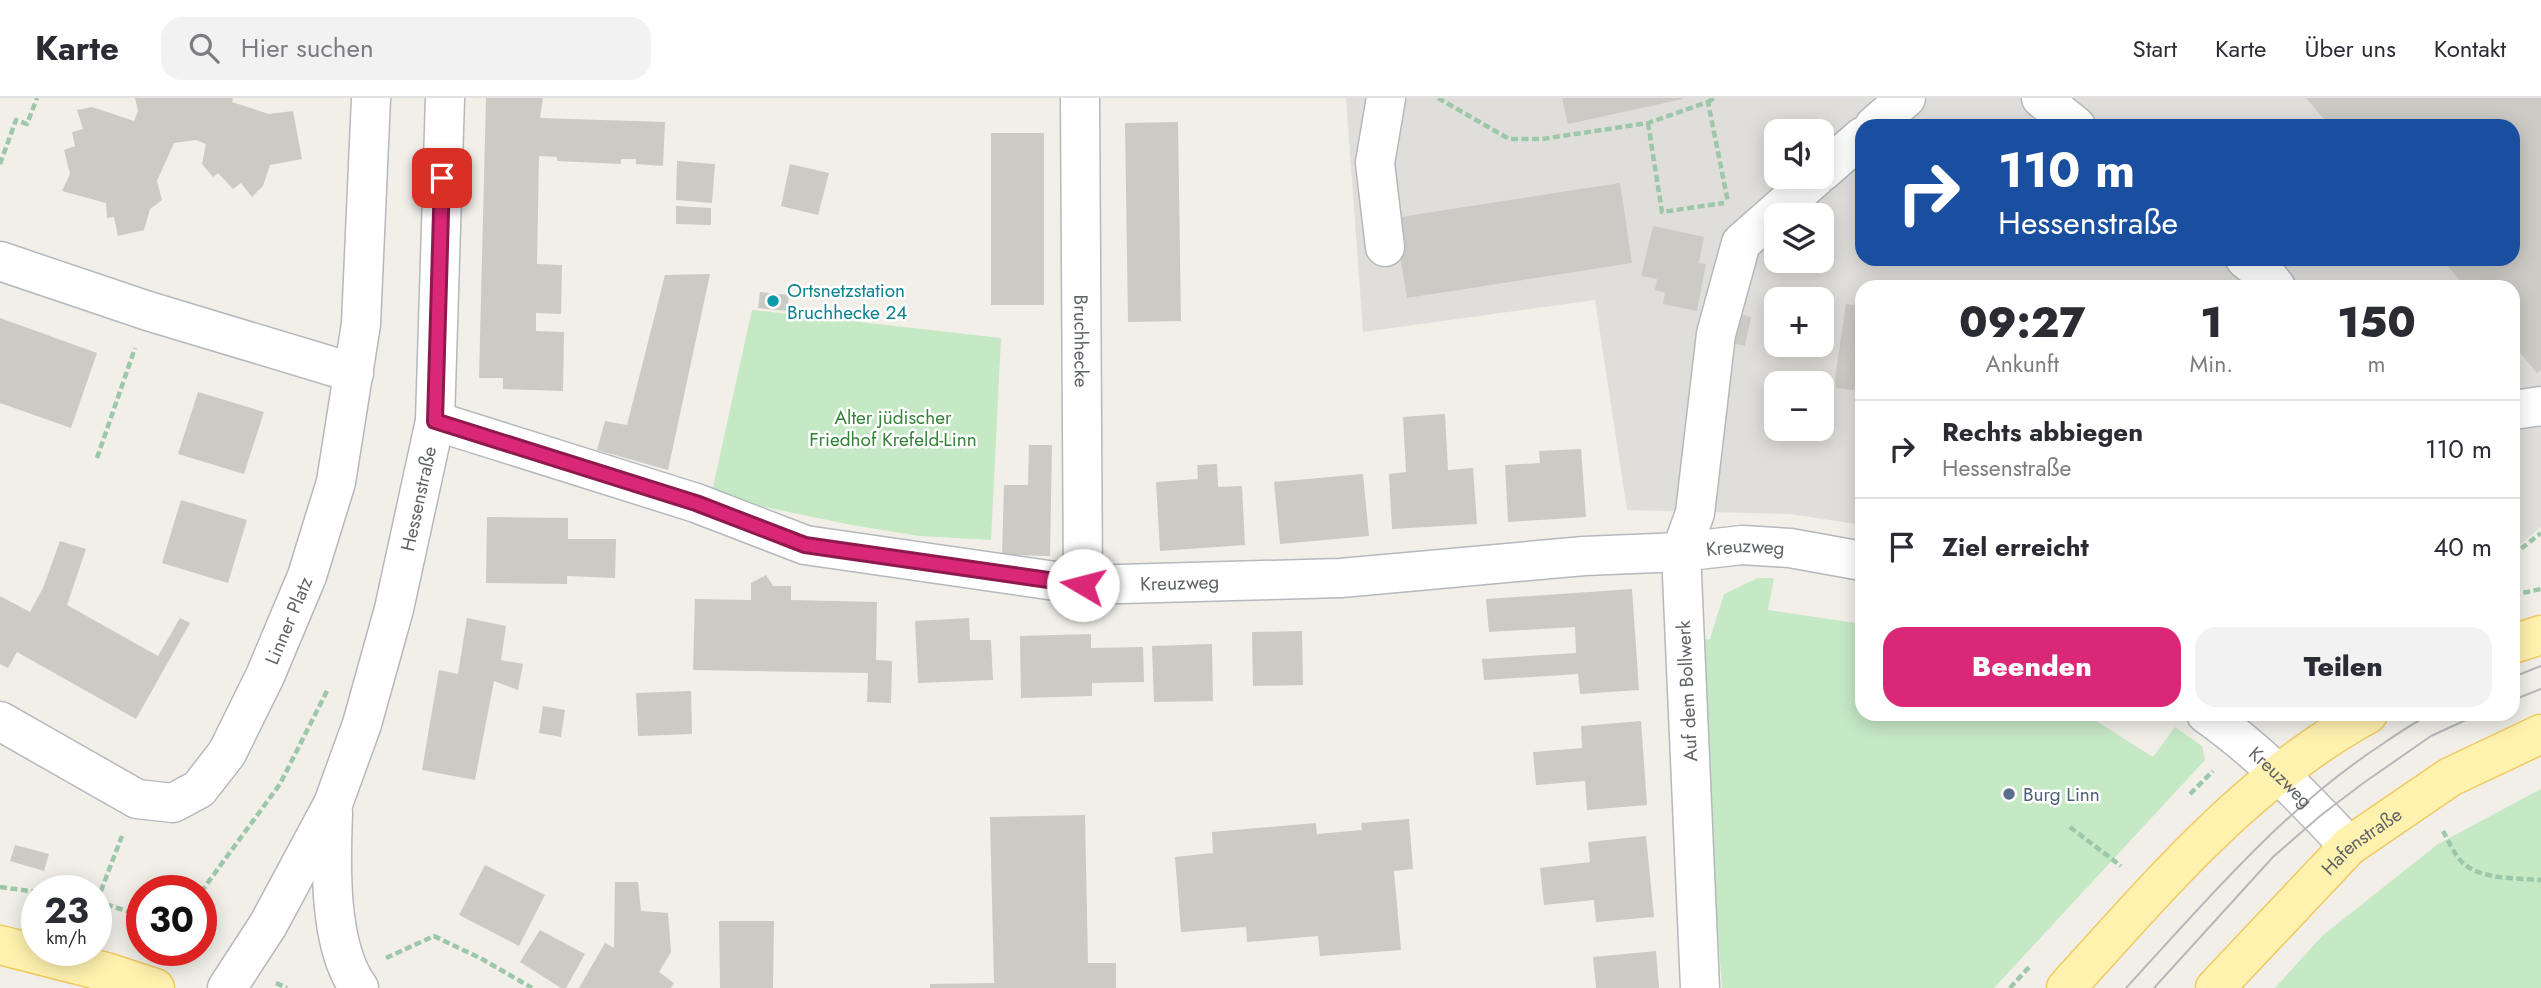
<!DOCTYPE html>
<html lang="de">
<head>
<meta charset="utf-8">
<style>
	body { margin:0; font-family:Jost,sans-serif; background:#f2f2f3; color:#2b2b33; height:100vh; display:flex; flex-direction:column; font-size:26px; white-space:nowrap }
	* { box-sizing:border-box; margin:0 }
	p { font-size:23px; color:#7c7c81 }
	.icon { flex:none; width:38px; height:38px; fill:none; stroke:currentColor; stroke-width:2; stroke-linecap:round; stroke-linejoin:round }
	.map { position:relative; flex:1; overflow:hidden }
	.panel { position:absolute; left:1855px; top:182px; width:665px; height:441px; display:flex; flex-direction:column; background:#fff; border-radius:21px; box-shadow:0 4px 18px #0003 }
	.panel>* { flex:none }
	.banner { position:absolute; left:1855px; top:21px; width:665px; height:147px; border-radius:21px; box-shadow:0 4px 18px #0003; background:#1a4fa0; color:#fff; overflow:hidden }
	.tools { position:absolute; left:1764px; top:21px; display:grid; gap:14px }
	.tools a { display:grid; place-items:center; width:70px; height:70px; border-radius:14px; background:#fff; box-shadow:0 4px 18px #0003; font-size:35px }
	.speed { position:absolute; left:21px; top:777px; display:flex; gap:14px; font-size:35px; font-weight:700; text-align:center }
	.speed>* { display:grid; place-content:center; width:91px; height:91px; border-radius:50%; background:#fff; box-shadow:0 4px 18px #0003; line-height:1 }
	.speed small { font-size:18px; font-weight:400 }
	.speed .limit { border:10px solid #d22; background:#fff; color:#111 }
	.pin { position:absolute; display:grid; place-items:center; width:60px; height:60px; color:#fff; margin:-30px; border-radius:14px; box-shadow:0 4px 10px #0006 }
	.me { position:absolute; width:77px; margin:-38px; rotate:278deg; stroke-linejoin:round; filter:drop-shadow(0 0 5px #0008) }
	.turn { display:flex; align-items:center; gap:24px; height:147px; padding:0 28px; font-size:32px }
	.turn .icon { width:91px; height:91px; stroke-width:2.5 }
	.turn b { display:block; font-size:49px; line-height:60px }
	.eta { display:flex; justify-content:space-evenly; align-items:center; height:119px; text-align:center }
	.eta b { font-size:42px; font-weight:800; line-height:49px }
	.cta { display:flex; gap:14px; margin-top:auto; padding:14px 28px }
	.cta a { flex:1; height:80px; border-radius:21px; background:#db2777; color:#fff; font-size:28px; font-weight:800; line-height:80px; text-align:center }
	.cta a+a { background:#f2f2f3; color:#2b2b33 }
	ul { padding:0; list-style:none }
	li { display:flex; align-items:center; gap:21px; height:98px; padding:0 28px; border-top:2px solid #e1e1e2 }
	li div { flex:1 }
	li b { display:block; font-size:26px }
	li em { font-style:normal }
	header { display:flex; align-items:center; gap:42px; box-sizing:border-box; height:98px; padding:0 35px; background:#fff; border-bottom:2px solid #e1e1e2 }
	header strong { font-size:33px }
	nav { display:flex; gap:38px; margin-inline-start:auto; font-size:24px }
	.search { width:490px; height:63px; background:#f2f2f3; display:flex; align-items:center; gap:18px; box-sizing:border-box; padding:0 24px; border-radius:21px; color:#7c7c81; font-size:26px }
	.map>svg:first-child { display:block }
	.industrial { fill:#e0deda; fill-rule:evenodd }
	.green { fill:#c5e8c5 }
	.building { fill:#cccac5 }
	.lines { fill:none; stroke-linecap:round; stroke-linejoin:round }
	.minor-casing { stroke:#b5b8bc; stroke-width:41 }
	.major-casing { stroke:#f2c960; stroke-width:41 }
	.path { stroke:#9cc7a9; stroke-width:4.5; stroke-dasharray:7 3.5; stroke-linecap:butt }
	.minor { stroke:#fff; stroke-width:38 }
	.major { stroke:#fff2af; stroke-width:38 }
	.tram { stroke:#b6b7b8; stroke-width:2 }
	.route-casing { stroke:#8e194d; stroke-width:18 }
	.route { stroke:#db2777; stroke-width:12 }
	.culture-dot { fill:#0f9aa8; stroke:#fff; stroke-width:2.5 }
	.service-dot { fill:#5c6f8a; stroke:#fff; stroke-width:2.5 }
	.labels { text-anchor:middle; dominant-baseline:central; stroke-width:5; stroke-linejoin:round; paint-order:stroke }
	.culture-label { font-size:19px; fill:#0d838f; stroke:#fff; text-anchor:start }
	.street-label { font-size:19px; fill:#5f6368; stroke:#fff }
	.park-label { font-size:19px; fill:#348238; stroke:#fff }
	.service-label { font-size:19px; fill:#4e5e75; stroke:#fff; text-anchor:start }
</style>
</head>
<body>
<header>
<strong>Karte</strong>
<div class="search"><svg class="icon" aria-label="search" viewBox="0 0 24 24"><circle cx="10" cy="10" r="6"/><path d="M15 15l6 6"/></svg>Hier suchen</div>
<nav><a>Start</a><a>Karte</a><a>Über uns</a><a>Kontakt</a></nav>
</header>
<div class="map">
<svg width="2541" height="890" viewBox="0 0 2541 890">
	<rect width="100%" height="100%" fill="#f1efe8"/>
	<!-- industrial -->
	<path class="industrial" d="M1346,0H2541V429L2513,453V189H1862V427L1790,416L1627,412L1595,202L1363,234ZM1862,28H2513V161H1862ZM1776,33H1822V79H1776ZM1776,117H1822V163H1776ZM1776,201H1822V247H1776ZM1776,285H1822V331H1776Z"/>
	<!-- green -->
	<g class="green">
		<polygon points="752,212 1001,240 991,442 919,438 852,427 711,398"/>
		<polygon points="1758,480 1774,480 1768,512 1862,526 1862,616 2085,616 2153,659 2175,629 2202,648 2205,662 1994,890 1722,890 1697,543 1710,541 1724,496"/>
		<polygon points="2541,691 2541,890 2275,890 2322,838 2438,746"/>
	</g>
	<!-- building -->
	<g class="building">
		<polygon points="135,0 233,0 232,4 269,16 293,13 302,61 270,67 263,88 252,99 241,85 233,91 218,75 213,79 202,66 206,46 196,42 174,45 157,83 162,102 150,111 144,132 118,138 114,119 107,120 106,105 62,93 70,76 64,52 75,48 72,34 83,31 77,12 92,9 134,23 138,13"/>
		<polygon points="486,0 543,0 540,20 665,24 663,68 636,66 636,61 621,61 621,66 557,63 557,59 539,58 537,166 562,167 561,216 536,215 536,233 564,234 563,293 503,291 503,280 479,280"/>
		<polygon points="1562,0 1683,0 1683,1 1568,26"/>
		<polygon points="2306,0 2541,0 2541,272 2537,275 2513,246 2513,189 2465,189 2442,161 2513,161 2513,28 2330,28"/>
		<polygon points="1178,24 1181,223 1128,224 1125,25"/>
		<rect x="991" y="35" width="53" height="172"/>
		<polygon points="677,63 715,66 712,105 676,102"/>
		<polygon points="790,66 829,75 818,117 781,108"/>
		<polygon points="1620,85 1632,165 1407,200 1394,120"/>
		<polygon points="676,108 711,110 711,127 676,126"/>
		<polygon points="1653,128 1704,139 1699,165 1706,166 1697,213 1663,206 1665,195 1655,192 1657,181 1641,178"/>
		<polygon points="710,176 668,372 597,352 605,323 627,327 665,177"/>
		<polygon points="760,194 789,197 787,213 758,210"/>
		<polygon points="1846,206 1862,208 1862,293 1836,290 1835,280"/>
		<polygon points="1737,215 1751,219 1745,248 1731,245"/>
		<polygon points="0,220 97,255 71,330 0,305"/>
		<polygon points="198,294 264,314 244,376 178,356"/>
		<polygon points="1445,316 1448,372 1473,370 1477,426 1392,431 1389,376 1406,374 1403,319"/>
		<polygon points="1029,347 1052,347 1050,458 1002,457 1004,387 1028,387"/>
		<polygon points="1581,351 1586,419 1508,424 1505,367 1540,365 1539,353"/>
		<polygon points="1217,366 1218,389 1242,388 1245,447 1160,453 1156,384 1198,381 1197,367"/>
		<polygon points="1363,376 1369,438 1280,446 1274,384"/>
		<polygon points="181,402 247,422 228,485 162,465"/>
		<polygon points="487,419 568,420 568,441 616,441 615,480 567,478 567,486 486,485"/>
		<polygon points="60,443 86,451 67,507 158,558 180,520 190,525 136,621 17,554 8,570 0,566 0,498 30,514 43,490"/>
		<polygon points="766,477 773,488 791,488 791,502 877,504 876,562 892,563 891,605 867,604 868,575 693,572 695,501 751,502 751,485"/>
		<polygon points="1632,491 1639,592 1580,596 1578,576 1484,582 1482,561 1576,555 1575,529 1489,534 1486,501"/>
		<polygon points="467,520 506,528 501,562 523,566 518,592 494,583 475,682 422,672 439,572 458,576"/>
		<polygon points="969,520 970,542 991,542 993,582 918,585 915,523"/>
		<polygon points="1302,533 1303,587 1253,588 1252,534"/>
		<polygon points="1091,536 1091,550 1143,549 1144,584 1092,585 1092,598 1021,600 1020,538"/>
		<polygon points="1212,546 1213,603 1154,604 1152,548"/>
		<polygon points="691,593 692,636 638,638 636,595"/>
		<polygon points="543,608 565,612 561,639 539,635"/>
		<polygon points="1641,623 1647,707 1587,712 1585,683 1536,687 1533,654 1582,650 1581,628"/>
		<polygon points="1085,717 1088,865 1116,865 1116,890 930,890 930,886 994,885 990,719"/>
		<polygon points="1409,721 1413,771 1394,773 1401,852 1320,858 1318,838 1247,844 1246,829 1181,834 1175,759 1213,755 1212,734 1316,725 1317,736 1362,732 1361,725"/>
		<polygon points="1646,738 1654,819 1596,824 1594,802 1544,807 1540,770 1590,764 1588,744"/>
		<polygon points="15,747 49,756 44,773 10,763"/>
		<polygon points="485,767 545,797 519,848 459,817"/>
		<polygon points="615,784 638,784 641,813 668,815 671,854 659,874 674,885 671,890 579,890 605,845 614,850"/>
		<polygon points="719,823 774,823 773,890 720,890"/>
		<polygon points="540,832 585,856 566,890 561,890 520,864"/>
		<polygon points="1656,853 1659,890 1596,890 1593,859"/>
	</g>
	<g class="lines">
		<defs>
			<g id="minor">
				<path id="s1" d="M1080,0L1083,487"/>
				<polyline points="2041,0 2076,28"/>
				<polyline points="1874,28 1906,0"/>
				<polyline points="1822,74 1862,39"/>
				<polyline points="1385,149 1375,65 1386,0"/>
				<polyline points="2245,161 2268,179 2276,189"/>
				<polyline points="0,163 148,213 354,275"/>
				<polyline points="2513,312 2541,308"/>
				<path id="s2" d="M435,323L696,405L805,447L1083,487L1341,480L1584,458L1681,454L1742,447L1790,450L1862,463"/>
				<path id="s3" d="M2206,616C2260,654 2304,700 2349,748"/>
				<path id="s4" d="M0,623L137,701L173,705L199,691L227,655L265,578L307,478L336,384L361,226L371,0"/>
				<path d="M333,715C331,765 328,848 359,890"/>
				<path id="s5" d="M227,890L268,827L333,706L362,626L394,511L435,323L445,0"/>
				<polyline points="1700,890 1681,454 1695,415 1716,236 1741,145 1816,79"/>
			</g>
			<g id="major">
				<polyline points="2513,546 2541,537"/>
				<polyline points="0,847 106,874 155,890"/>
				<path d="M2066,890C2157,790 2247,682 2368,616"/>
				<path id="s6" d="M2215,890L2349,748L2450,679L2541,636"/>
			</g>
		</defs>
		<!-- minor casing -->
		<use href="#minor" class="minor-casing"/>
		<!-- major casing -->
		<use href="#major" class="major-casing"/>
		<!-- path -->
		<g class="path">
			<polyline points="1438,0 1509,41 1542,41 1648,25 1708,4 1728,104"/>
			<polyline points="1708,4 1714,0"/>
			<polyline points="1648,25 1662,114 1724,105"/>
			<polyline points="0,66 16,22 27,26 37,0"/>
			<polyline points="97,360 135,250"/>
			<polyline points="2513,457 2541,435"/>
			<polyline points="2513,497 2541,491"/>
			<polyline points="2190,696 2213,673"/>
			<polyline points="2070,729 2121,768"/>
			<path d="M2443,733C2449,744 2455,758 2464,766C2483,782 2518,780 2541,782"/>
			<polyline points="0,789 37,794"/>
			<polyline points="201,794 280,686 328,591"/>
			<polyline points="96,803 142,818"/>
			<polyline points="97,803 122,738"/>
			<polyline points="386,860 434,838 482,861 532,890"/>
			<polyline points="276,885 287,890"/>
			<polyline points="2010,890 2031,867"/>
		</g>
		<!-- minor -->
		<use href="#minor" class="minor"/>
		<!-- major -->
		<use href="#major" class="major"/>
		<!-- tram -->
		<g class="tram">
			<polyline points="2513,579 2541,568"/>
			<polyline points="2513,602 2541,591"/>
			<path d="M2126,890C2205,804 2282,712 2381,647C2397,636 2413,625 2431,616"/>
			<polyline points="2154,890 2273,759 2320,718 2362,686 2431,638 2479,616"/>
		</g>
	</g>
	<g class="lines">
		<defs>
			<polyline id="route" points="442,80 435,323 696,405 805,447 1083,487"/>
		</defs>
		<!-- route casing -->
		<use href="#route" class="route-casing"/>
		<!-- route -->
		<use href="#route" class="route"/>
	</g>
	<!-- markers -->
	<circle class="culture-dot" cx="773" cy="203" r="7"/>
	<circle class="service-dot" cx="2009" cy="696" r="7"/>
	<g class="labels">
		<!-- culture labels -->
		<g class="culture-label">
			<text x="787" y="192">Ortsnetzstation<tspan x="787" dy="22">Bruchhecke 24</tspan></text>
		</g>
		<!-- street labels -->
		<g class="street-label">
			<text stroke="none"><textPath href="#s1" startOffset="243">Bruchhecke</textPath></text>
			<text stroke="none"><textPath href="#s5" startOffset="530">Hessenstraße</textPath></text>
			<text stroke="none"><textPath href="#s2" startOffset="1335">Kreuzweg</textPath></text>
			<text stroke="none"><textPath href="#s2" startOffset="768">Kreuzweg</textPath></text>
			<text stroke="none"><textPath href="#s4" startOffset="415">Linner Platz</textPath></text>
			<text transform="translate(1687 593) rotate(-93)">Auf dem Bollwerk</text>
			<text stroke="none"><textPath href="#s3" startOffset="98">Kreuzweg</textPath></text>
			<text stroke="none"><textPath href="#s6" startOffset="208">Hafenstraße</textPath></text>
		</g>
		<!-- park labels -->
		<g class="park-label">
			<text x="893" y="319">Alter jüdischer<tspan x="893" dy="22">Friedhof Krefeld-Linn</tspan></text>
		</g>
		<!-- service labels -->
		<g class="service-label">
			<text x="2023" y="696">Burg Linn</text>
		</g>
	</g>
</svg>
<div class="tools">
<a><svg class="icon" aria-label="sound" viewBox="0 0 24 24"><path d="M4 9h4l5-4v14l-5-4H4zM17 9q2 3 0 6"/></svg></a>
<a><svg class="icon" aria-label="layers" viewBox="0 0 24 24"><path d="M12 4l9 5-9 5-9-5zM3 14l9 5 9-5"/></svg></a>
<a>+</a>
<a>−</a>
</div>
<div class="speed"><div>23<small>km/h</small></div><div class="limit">30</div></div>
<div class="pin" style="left:442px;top:80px;background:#d93025"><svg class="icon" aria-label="arrive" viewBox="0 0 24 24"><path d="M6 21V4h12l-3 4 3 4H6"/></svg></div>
<svg class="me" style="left:1083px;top:487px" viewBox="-20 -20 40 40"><circle r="19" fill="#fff"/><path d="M0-13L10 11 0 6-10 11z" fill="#db2777"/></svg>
<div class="banner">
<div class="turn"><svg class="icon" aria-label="right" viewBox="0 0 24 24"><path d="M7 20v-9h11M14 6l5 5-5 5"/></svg><div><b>110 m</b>Hessenstraße</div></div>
</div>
<section class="panel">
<div class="eta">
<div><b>09:27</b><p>Ankunft</p></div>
<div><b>1</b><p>Min.</p></div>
<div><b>150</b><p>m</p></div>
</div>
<ul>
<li><svg class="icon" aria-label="right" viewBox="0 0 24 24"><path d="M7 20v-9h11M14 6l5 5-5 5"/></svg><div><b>Rechts abbiegen</b><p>Hessenstraße</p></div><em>110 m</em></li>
<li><svg class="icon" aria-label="arrive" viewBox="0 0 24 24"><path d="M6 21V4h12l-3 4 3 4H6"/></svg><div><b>Ziel erreicht</b></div><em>40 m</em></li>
</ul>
<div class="cta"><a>Beenden</a><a>Teilen</a></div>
</section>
</div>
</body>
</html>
